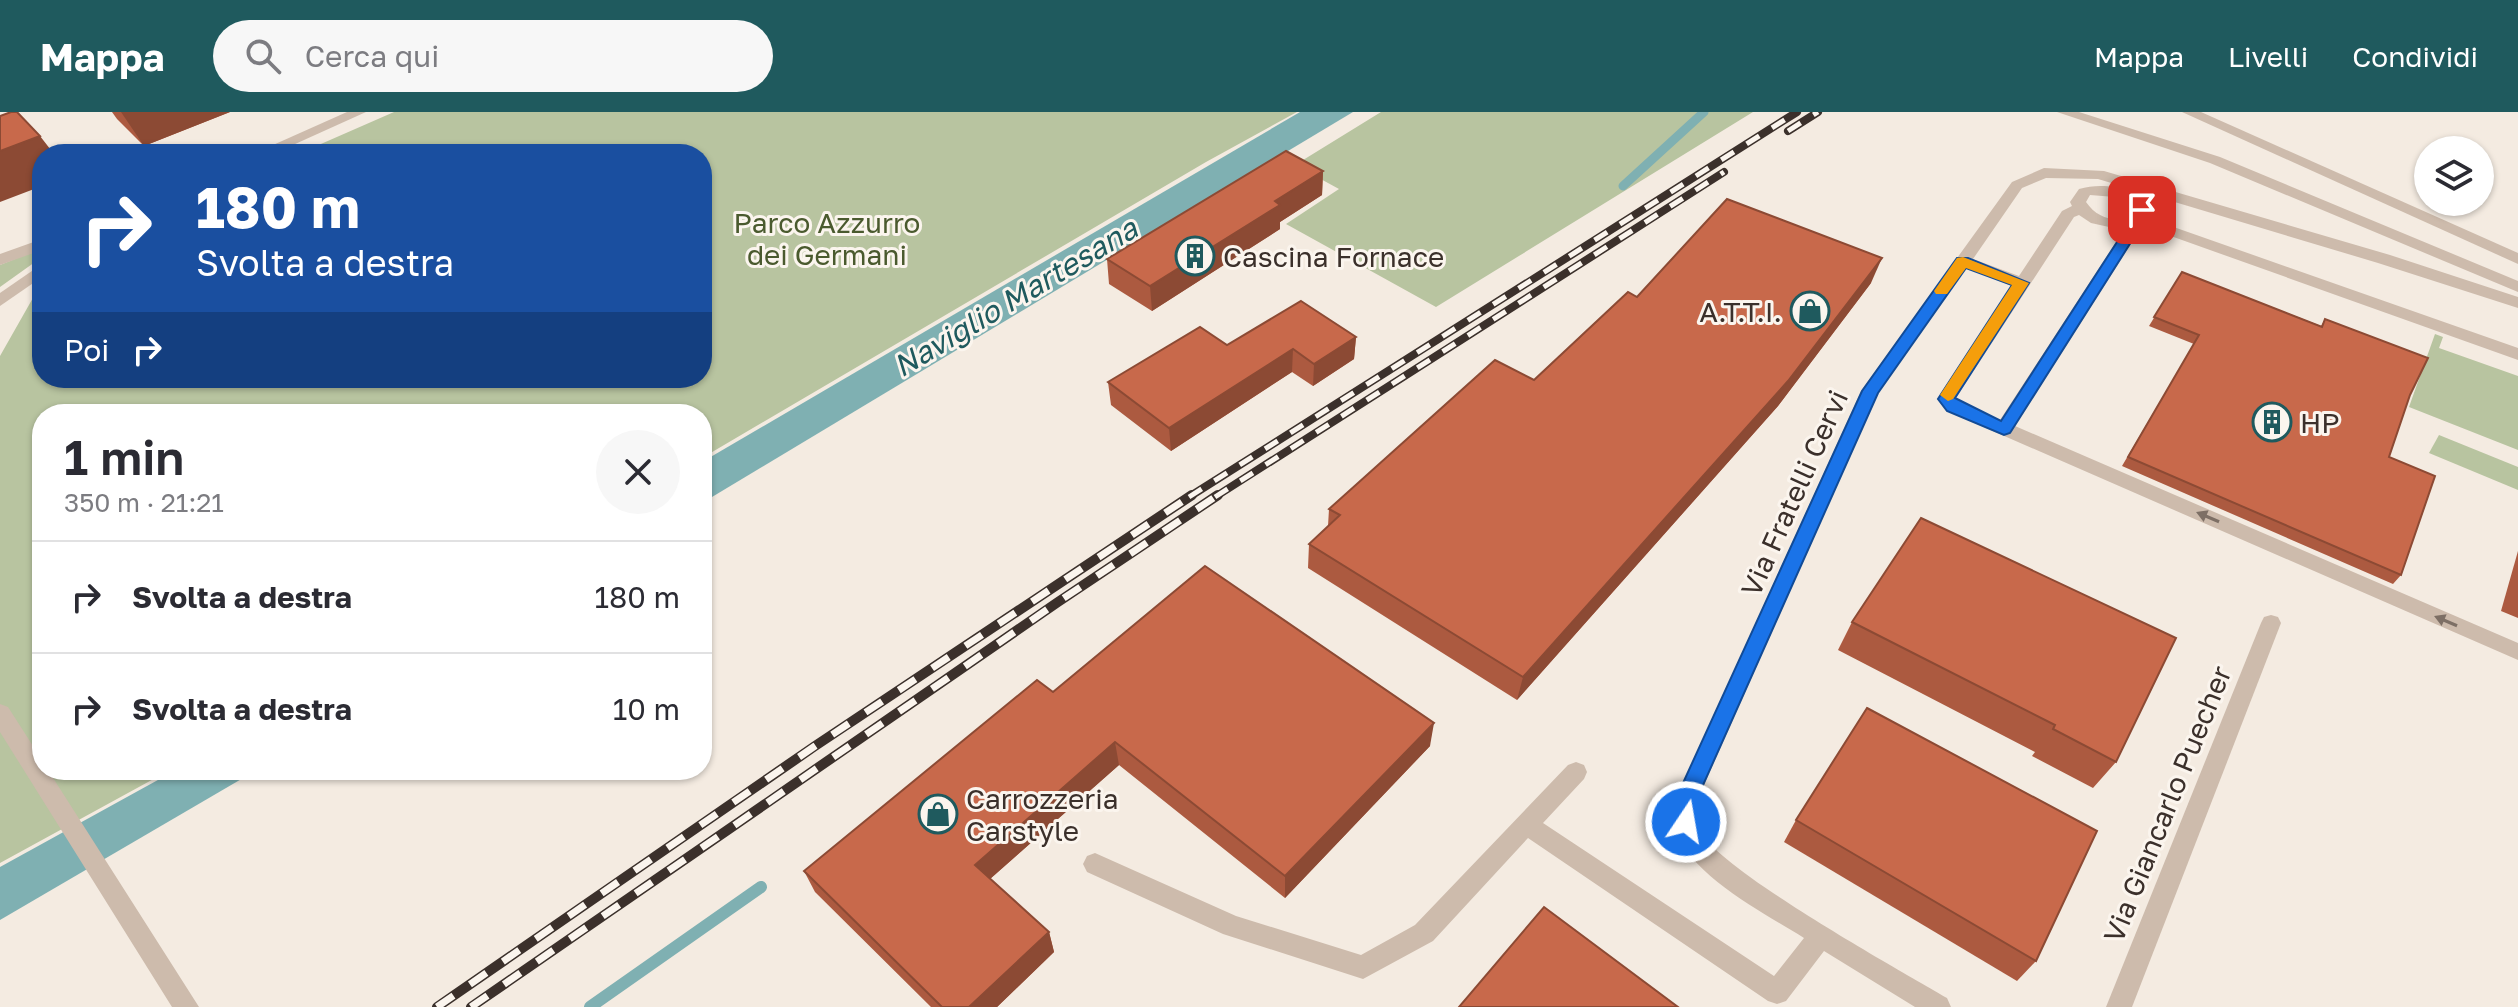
<!DOCTYPE html>
<html lang="it">
<head>
<meta charset="utf-8">
<style>
	body { margin:0; font-family:"Golos Text",sans-serif; background:#f7f7f7; color:#2b2b33; height:100vh; display:flex; flex-direction:column; font-size:30px; white-space:nowrap }
	* { box-sizing:border-box; margin:0 }
	p { font-size:26px; color:#7c7c81 }
	.icon { flex:none; width:44px; height:44px; fill:none; stroke:currentColor; stroke-width:2; stroke-linecap:round; stroke-linejoin:round }
	.map { position:relative; flex:1; overflow:hidden }
	.details { position:absolute; left:32px; top:292px; width:680px; height:376px; display:flex; flex-direction:column; background:#fff; border-radius:32px; box-shadow:0 2px 6px #0004 }
	.details>* { flex:none }
	.guide { position:absolute; left:32px; top:32px; width:680px; height:244px; border-radius:32px; box-shadow:0 2px 6px #0004; background:#1a4fa0; color:#fff; overflow:hidden }
	.controls { position:absolute; left:2414px; top:24px; display:grid; gap:16px }
	.controls a { display:grid; place-items:center; width:80px; height:80px; border-radius:50%; background:#fff; box-shadow:0 2px 6px #0004; font-size:40px }
	.pin { position:absolute; display:grid; place-items:center; width:68px; height:68px; color:#fff; margin:-34px; border-radius:16px; box-shadow:0 4px 12px #0006 }
	.me { position:absolute; width:88px; margin:-44px; rotate:12deg; stroke-linejoin:round; filter:drop-shadow(0 0 6px #0008) }
	.turn { display:flex; align-items:center; gap:28px; height:168px; padding:0 32px; font-size:36px }
	.turn .icon { width:104px; height:104px; stroke-width:2.5 }
	.turn b { display:block; font-size:56px; line-height:68px }
	.then { display:flex; align-items:center; height:76px; padding:0 32px; background:#0003; gap:16px; font-size:30px }
	.round { display:grid; place-items:center; flex:none; width:84px; height:84px; border-radius:42px; background:#f7f7f7 }
	.head { display:flex; align-items:center; justify-content:space-between; height:136px; padding:0 32px }
	h1 { font-size:48px; font-weight:600; line-height:60px }
	ul { padding:0; list-style:none }
	li { display:flex; align-items:center; gap:24px; height:112px; padding:0 32px; border-top:2px solid #e1e1e2 }
	li div { flex:1 }
	li b { display:block; font-size:30px }
	li em { font-style:normal }
	header { display:flex; align-items:center; gap:48px; box-sizing:border-box; height:112px; padding:0 40px; background:#1f5a5e; color:#fff }
	header strong { font-size:38px }
	nav { display:flex; gap:44px; margin-inline-start:auto; font-size:28px }
	.search { width:560px; height:72px; background:#f7f7f7; display:flex; align-items:center; gap:20px; box-sizing:border-box; padding:0 28px; border-radius:44px; color:#7c7c81; font-size:30px }
	.map>svg:first-child { display:block }
	.green { fill:#b8c4a0 }
	.water { fill:#7fb0b2 }
	.lines { fill:none; stroke-linecap:round; stroke-linejoin:round }
	.stream-far1 { stroke:#7fb0b2; stroke-width:9 }
	.stream { stroke:#7fb0b2; stroke-width:12 }
	.minor { fill:#cdbbac; fill-rule:evenodd }
	.rail-far1-casing { stroke:#3b302b; stroke-width:8 }
	.rail-casing { stroke:#3b302b; stroke-width:10 }
	.rail-far1 { stroke:#fbf5ee; stroke-width:5; stroke-dasharray:15; stroke-linecap:butt }
	.rail { stroke:#fbf5ee; stroke-width:7; stroke-dasharray:20; stroke-linecap:butt }
	.wall { fill:#ac5a40 }
	.shaded-wall { fill:#8c4a34 }
	.building { fill:#c8694b; stroke:#8c4a34; stroke-width:2 }
	.oneway { fill:#7d6f65 }
	.route { fill:#1a73e8; stroke:#114b97; stroke-width:2 }
	.slow { fill:#f59e0b }
	.labels { text-anchor:middle; dominant-baseline:central; stroke-width:6; stroke-linejoin:round; paint-order:stroke }
	.park-label { font-size:28px; fill:#4a5a2e; stroke:#fbf5ee }
	.poi-label { font-size:28px; fill:#3b302b; stroke:#fbf5ee; text-anchor:start }
	.street-label { font-size:28px; fill:#3b302b; stroke:#fbf5ee }
	.water-label { font-size:30px; font-style:italic; fill:#1f5a5e; stroke:#fbf5ee }
</style>
</head>
<body>
<header>
<strong>Mappa</strong>
<div class="search"><svg class="icon" aria-label="search" viewBox="0 0 24 24"><circle cx="10" cy="10" r="6"/><path d="M15 15l6 6"/></svg>Cerca qui</div>
<nav><a>Mappa</a><a>Livelli</a><a>Condividi</a></nav>
</header>
<div class="map">
<svg width="2518" height="895" viewBox="0 0 2518 895">
	<rect width="100%" height="100%" fill="#f4ebe1"/>
	<!-- green -->
	<g class="green">
		<polygon points="394,0 1297,0 1206,50 702,346 702,302 42,302 42,658 170,658 0,751 0,244 42,170 42,266 702,266 702,42 298,42"/>
		<polygon points="1381,0 1753,0 1436,195 1286,112 1339,77 1295,53"/>
		<polygon points="42,136 42,145 0,175 0,153"/>
		<polygon points="2435,222 2443,225 2439,236 2518,264 2518,338 2409,295"/>
		<polygon points="2439,323 2518,355 2518,378 2429,341"/>
	</g>
	<!-- water -->
	<g class="water">
		<polygon points="1300,0 1353,0 702,391 702,350"/>
		<polygon points="176,658 257,658 0,808 0,755"/>
	</g>
	<g class="lines">
		<!-- stream-far1 -->
		<polyline class="stream-far1" points="1623,74 1704,0"/>
		<!-- stream -->
		<polyline class="stream" points="590,895 761,775"/>
		<!-- minor -->
		<g class="minor">
			<polygon points="347,0 366,0 273,42 253,42"/>
			<polygon points="2057,0 2079,0 2220,45 2518,169 2518,180 2210,51"/>
			<polygon points="2182,0 2201,0 2518,141 2518,152"/>
			<path d="M2044,56L2104,59L2390,143L2518,185V196L2378,151L2098,67L2046,66L2022,76L1973,147L2019,164L2062,99L2072,94L2070,90L2079,77C2105,70 2133,75 2150,98L2148,106L2518,236V248L2140,113L2134,116V127L2015,314L2518,531V548L1947,299L1937,287L2012,174L1966,156L1878,281L1700,682C1700,693 1696,709 1700,718C1715,756 1903,860 1947,886L1951,895H1915L1824,839L1786,889L1777,892L1768,889L1528,726L1433,829L1363,867L1223,822L1087,760L1083,752L1087,744L1095,741L1236,804L1361,843L1415,813L1568,653L1576,650L1584,653L1587,660L1584,667L1543,711L1774,864L1804,826C1767,803 1690,763 1676,719C1673,709 1677,693 1678,682L1861,279L2012,70ZM2090,83L2115,85L2134,98L2133,105C2114,111 2097,106 2086,90ZM2079,103L2091,111L2118,117V127L2000,308L1959,291L1956,286L2074,105Z"/>
			<polygon points="42,127 42,138 0,153 0,142"/>
			<polygon points="42,152 42,165 0,194 0,181"/>
			<polygon points="2271,503 2278,505 2281,511 2132,895 2106,895 2261,511 2264,505"/>
			<polygon points="0,592 8,595 42,648 42,658 48,658 199,895 172,895 0,620"/>
		</g>
		<defs>
			<g id="rail-far1">
				<polyline points="1788,19 1818,0"/>
				<polyline points="1189,385 1797,0"/>
				<polyline points="1215,385 1724,60"/>
			</g>
			<g id="rail">
				<polyline points="437,895 815,634 1192,383"/>
				<polyline points="471,895 1058,490 1218,383"/>
			</g>
		</defs>
		<!-- rail-far1 casing -->
		<use href="#rail-far1" class="rail-far1-casing"/>
		<!-- rail casing -->
		<use href="#rail" class="rail-casing"/>
		<!-- rail-far1 -->
		<use href="#rail-far1" class="rail-far1"/>
		<!-- rail -->
		<use href="#rail" class="rail"/>
	</g>
	<!-- wall -->
	<g class="wall">
		<polygon points="112,0 230,0 144,34 117,7"/>
		<polygon points="1323,59 1322,83 1280,110 1280,117 1152,199 1109,172 1107,147"/>
		<polygon points="2182,160 2321,214 2325,207 2410,283 2389,345 2401,463 2393,472 2122,354 2194,232 2149,214"/>
		<polygon points="1871,171 1778,294 1517,588 1308,456 1309,432 1328,414 1329,397 1534,268"/>
		<polygon points="1356,225 1354,247 1313,274 1292,260 1171,339 1111,293 1108,270 1227,233"/>
		<polygon points="1921,406 2116,650 2093,676 2032,644 2035,640 1838,538 1852,510"/>
		<polygon points="2518,439 2518,506 2501,499"/>
		<polygon points="1053,580 1430,634 1285,786 1119,653 990,767 1049,820 1054,840 997,895 931,895 815,780 804,759"/>
		<polygon points="1796,708 2036,849 2017,869 1784,730"/>
	</g>
	<!-- shaded-wall -->
	<g class="shaded-wall">
		<polygon points="121,0 230,0 144,34"/>
		<polygon points="40,24 54,42 42,42 42,74 0,90 0,39"/>
		<polygon points="1323,59 1322,83 1280,110 1280,117 1152,199 1150,174 1275,89"/>
		<polygon points="1882,146 1871,171 1778,294 1517,588 1523,565"/>
		<polygon points="1356,225 1354,247 1313,274 1314,252"/>
		<polygon points="1293,237 1292,260 1171,339 1169,316"/>
		<polygon points="1434,611 1430,634 1285,786 1285,764"/>
		<polygon points="1115,630 1119,653 982,774 975,753"/>
		<polygon points="1049,820 1054,840 997,895 969,895"/>
	</g>
	<!-- building -->
	<g class="building">
		<polygon points="11,0 17,0 40,24 0,39 0,4"/>
		<polygon points="1286,39 1323,59 1275,89 1280,93 1150,174 1107,147"/>
		<polygon points="1727,87 1882,146 1788,269 1523,565 1309,432 1340,403 1329,397 1495,248 1534,268 1628,180 1637,185"/>
		<polygon points="2182,160 2322,215 2325,207 2428,246 2410,283 2389,345 2435,364 2401,463 2128,345 2199,223 2154,205"/>
		<polygon points="1301,189 1356,225 1314,252 1293,237 1169,316 1108,270 1200,215 1227,233"/>
		<polygon points="1921,406 2176,526 2116,650 2053,617 2055,613 1852,510"/>
		<polygon points="1205,454 1434,611 1285,764 1115,630 975,753 1049,820 969,895 942,895 804,759 1037,568 1053,580"/>
		<polygon points="1867,596 2097,719 2036,849 1796,708"/>
		<polygon points="1544,795 1678,895 1459,895"/>
	</g>
	<!-- one-way arrows -->
	<defs><path id="oneway-solid" d="M-6-.8H1V-3.2L6.5 0L1 3.2V.8H-6Z" transform="scale(2)"/></defs>
	<g class="oneway">
		<use href="#oneway-solid" transform="translate(2208 405) rotate(-157)"/>
		<use href="#oneway-solid" transform="translate(2446 509) rotate(-157)"/>
	</g>
	<!-- route -->
	<polygon class="route" points="2142,94 2149,98 2148,108 2133,116 2133,127 2010,321 2004,323 1947,299 1938,287 2012,173 1966,156 1878,281 1699,682 1693,717 1686,719 1678,717 1675,710 1678,682 1862,279 1957,146 1968,146 2029,171 1955,286 2001,309 2119,127 2119,113 2134,106 2135,98"/>
	<!-- slow -->
	<polygon class="slow" points="1963,145 2029,171 1953,287 1948,289 1940,283 2012,173 1966,156 1947,182 1936,182 1934,179 1957,146"/>
	<!-- icons -->
	<defs>
		<symbol id="building-ring" viewBox="-11 -11 22 22"><circle r="9.5" fill="#fbf5ee" stroke="#1f5a5e" stroke-width="1.5"/><path d="M-4-6H4V6H1V3H-1V6H-4ZM-2.5-4.3h1.7v1.8h-1.7ZM.8-4.3h1.7v1.8H.8ZM-2.5-1h1.7V.8h-1.7ZM.8-1h1.7V.8H.8Z" fill="#1f5a5e"/></symbol>
		<symbol id="shop-ring" viewBox="-11 -11 22 22"><circle r="9.5" fill="#fbf5ee" stroke="#1f5a5e" stroke-width="1.5"/><path d="M-5-2.5h2.3a2.7 3.5 0 0 1 5.4 0H5L5.5 6h-11ZM-1.5-2.5h3a1.5 2.3 0 0 0-3 0Z" fill="#1f5a5e"/></symbol>
	</defs>
	<g fill-rule="evenodd">
		<use href="#building-ring" x="1173" y="122" width="44" height="44"/>
		<use href="#shop-ring" x="1788" y="177" width="44" height="44"/>
		<use href="#building-ring" x="2250" y="288" width="44" height="44"/>
		<use href="#shop-ring" x="916" y="680" width="44" height="44"/>
	</g>
	<g class="labels">
		<!-- park labels -->
		<g class="park-label">
			<text x="827" y="110">Parco Azzurro<tspan x="827" dy="32">dei Germani</tspan></text>
		</g>
		<!-- poi labels -->
		<g class="poi-label">
			<text x="1223" y="144">Cascina Fornace</text>
			<text x="1782" y="199" text-anchor="end">A.T.T.I.</text>
			<text x="2300" y="310">HP</text>
			<text x="966" y="686">Carrozzeria<tspan x="966" dy="32">Carstyle</tspan></text>
		</g>
		<!-- street labels -->
		<g class="street-label">
			<text transform="translate(1794 381) rotate(-66)">Via Fratelli Cervi</text>
			<text transform="translate(2167 692) rotate(-68)">Via Giancarlo Puecher</text>
		</g>
		<!-- water labels -->
		<g class="water-label">
			<text transform="translate(1015 185) rotate(-31)">Naviglio Martesana</text>
		</g>
	</g>
</svg>
<div class="controls">
<a><svg class="icon" aria-label="layers" viewBox="0 0 24 24"><path d="M12 4l9 5-9 5-9-5zM3 14l9 5 9-5"/></svg></a>
</div>
<div class="pin" style="left:2142px;top:98px;background:#d93025"><svg class="icon" aria-label="arrive" viewBox="0 0 24 24"><path d="M6 21V4h12l-3 4 3 4H6"/></svg></div>
<svg class="me" style="left:1686px;top:710px" viewBox="-20 -20 40 40"><circle r="17" fill="#1a73e8" stroke="#fff" stroke-width="3"/><path d="M0-11L8 9 0 5-8 9z" fill="#fff"/></svg>
<div class="guide">
<div class="turn"><svg class="icon" aria-label="right" viewBox="0 0 24 24"><path d="M7 20v-9h11M14 6l5 5-5 5"/></svg><div><b>180 m</b>Svolta a destra</div></div>
<div class="then">Poi<svg class="icon" aria-label="right" viewBox="0 0 24 24"><path d="M7 20v-9h11M14 6l5 5-5 5"/></svg></div>
</div>
<section class="details">
<div class="head"><div><h1>1 min</h1><p>350 m · 21:21</p></div><a class="round"><svg class="icon" aria-label="close" viewBox="0 0 24 24"><path d="M6 6l12 12M18 6L6 18"/></svg></a></div>
<ul>
<li><svg class="icon" aria-label="right" viewBox="0 0 24 24"><path d="M7 20v-9h11M14 6l5 5-5 5"/></svg><div><b>Svolta a destra</b></div><em>180 m</em></li>
<li><svg class="icon" aria-label="right" viewBox="0 0 24 24"><path d="M7 20v-9h11M14 6l5 5-5 5"/></svg><div><b>Svolta a destra</b></div><em>10 m</em></li>
</ul>
</section>
</div>
</body>
</html>
